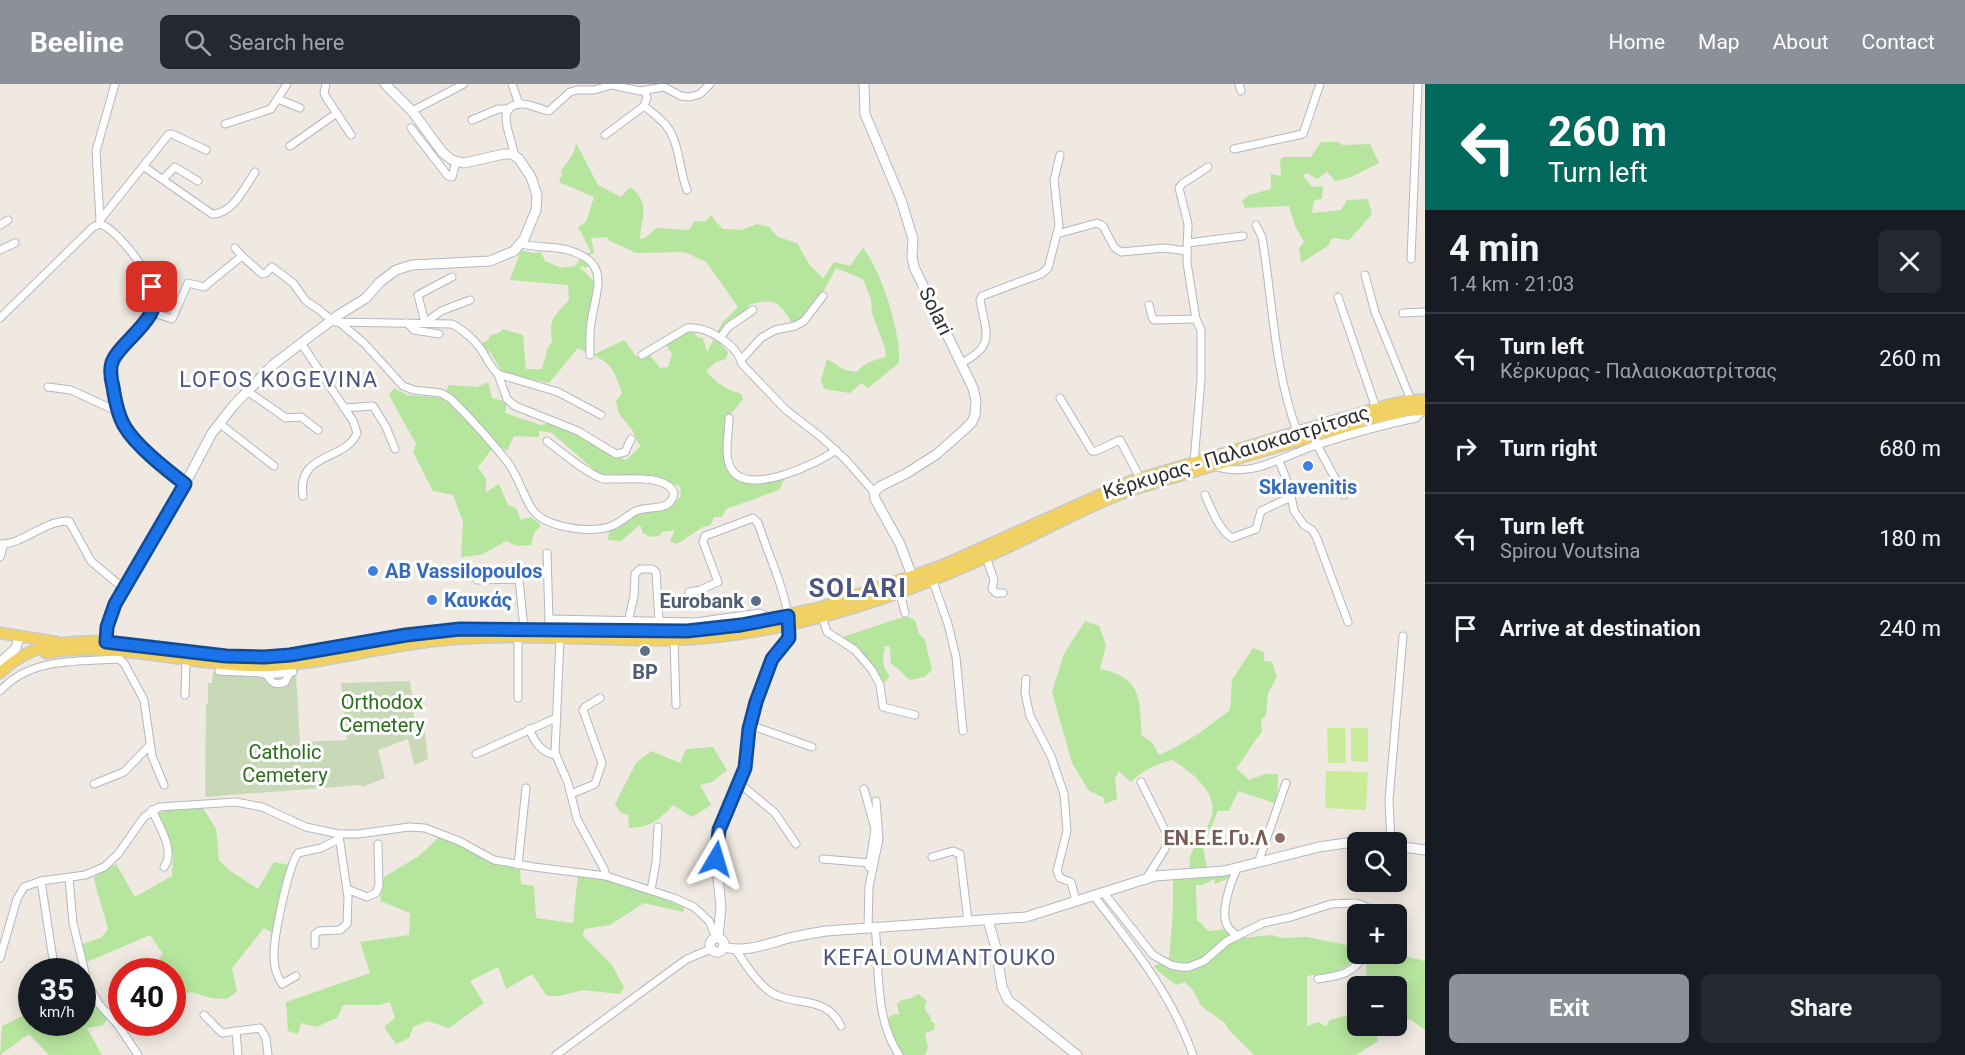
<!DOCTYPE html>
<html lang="en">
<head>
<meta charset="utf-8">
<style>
	body { margin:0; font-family:Roboto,sans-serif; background:#242831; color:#f1f3f6; height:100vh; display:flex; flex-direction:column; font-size:22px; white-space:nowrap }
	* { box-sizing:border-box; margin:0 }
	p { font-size:20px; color:#9ea1a6 }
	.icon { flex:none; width:33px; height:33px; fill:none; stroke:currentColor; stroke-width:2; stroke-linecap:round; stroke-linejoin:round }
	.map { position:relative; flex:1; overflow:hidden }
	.side { display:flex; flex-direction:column; background:#171b24; width:540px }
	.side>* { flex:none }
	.banner { background:#00695c; color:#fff; overflow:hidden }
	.controls { position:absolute; left:1347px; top:748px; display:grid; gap:12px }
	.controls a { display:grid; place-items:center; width:60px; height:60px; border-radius:9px; background:#171b24; box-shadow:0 3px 15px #0003; font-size:30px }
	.speed { position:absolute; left:18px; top:874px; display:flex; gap:12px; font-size:30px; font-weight:700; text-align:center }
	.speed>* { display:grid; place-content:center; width:78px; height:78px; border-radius:50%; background:#171b24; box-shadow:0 3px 15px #0003; line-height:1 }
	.speed small { font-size:15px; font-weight:400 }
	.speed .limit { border:9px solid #d22; background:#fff; color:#111 }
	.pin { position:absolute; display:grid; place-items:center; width:51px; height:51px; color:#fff; margin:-26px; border-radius:12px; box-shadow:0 3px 9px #0006 }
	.me { position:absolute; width:66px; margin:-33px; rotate:7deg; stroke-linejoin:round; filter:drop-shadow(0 0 4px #0008) }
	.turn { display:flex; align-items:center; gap:21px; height:126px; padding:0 24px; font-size:27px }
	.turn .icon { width:78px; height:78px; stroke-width:2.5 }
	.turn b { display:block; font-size:42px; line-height:51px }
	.round { display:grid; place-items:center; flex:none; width:63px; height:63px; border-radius:9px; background:#242831 }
	.summary { display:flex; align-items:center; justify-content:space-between; height:102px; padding:0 24px }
	h1 { font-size:36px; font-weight:700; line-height:45px }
	.primary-button { display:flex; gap:12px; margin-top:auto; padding:12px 24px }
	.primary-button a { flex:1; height:69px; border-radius:9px; background:#8c9099; color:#fff; font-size:24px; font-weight:700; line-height:69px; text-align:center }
	.primary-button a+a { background:#242831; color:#f1f3f6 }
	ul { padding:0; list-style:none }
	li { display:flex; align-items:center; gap:18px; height:90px; padding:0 24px; border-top:2px solid #363941 }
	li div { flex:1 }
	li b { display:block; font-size:22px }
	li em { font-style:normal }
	header { display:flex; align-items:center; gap:36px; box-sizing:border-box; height:84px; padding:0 30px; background:#8c9099; color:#fff }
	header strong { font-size:28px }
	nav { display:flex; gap:33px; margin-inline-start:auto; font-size:21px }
	.search { width:420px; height:54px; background:#242831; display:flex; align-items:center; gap:15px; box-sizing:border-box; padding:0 21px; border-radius:9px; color:#9ea1a6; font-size:22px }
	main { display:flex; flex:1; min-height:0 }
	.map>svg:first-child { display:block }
	.green { fill:#b6e59e; fill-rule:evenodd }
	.cemetery { fill:#c8d9b8 }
	.pitch { fill:#c9ec9a }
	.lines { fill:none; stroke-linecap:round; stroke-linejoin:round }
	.street-casing { stroke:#b4b7c1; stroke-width:9 }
	.secondary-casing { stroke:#b4b7c1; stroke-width:11 }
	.primary-casing { stroke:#c9c9c9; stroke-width:13 }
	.street { stroke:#fff; stroke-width:7 }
	.secondary { stroke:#fff; stroke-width:9 }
	.primary { stroke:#f2d163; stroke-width:10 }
	.route-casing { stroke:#114b97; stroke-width:15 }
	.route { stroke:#1a73e8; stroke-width:10 }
	.shop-dot { fill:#3f7fe0; stroke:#fff; stroke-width:2 }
	.service-dot { fill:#5c6f8a; stroke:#fff; stroke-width:2 }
	.education-dot { fill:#8d6e63; stroke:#fff; stroke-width:2 }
	.labels { text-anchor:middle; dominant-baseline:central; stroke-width:6; stroke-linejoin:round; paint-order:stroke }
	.street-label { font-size:20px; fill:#2e2e2e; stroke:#fff }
	.shop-label { font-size:20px; font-weight:bold; fill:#366cbe; stroke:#fff; text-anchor:start }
	.service-label { font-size:20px; font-weight:bold; fill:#4e5e75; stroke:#fff; text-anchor:end }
	.park-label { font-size:20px; fill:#2c6e1b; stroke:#fff }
	.education-label { font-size:20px; font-weight:bold; fill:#785e54; stroke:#fff; text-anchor:end }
	.quarter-label { font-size:22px; letter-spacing:1.5px; fill:#4d5680; stroke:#fff }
	.district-label { font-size:26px; font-weight:bold; letter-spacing:1.5px; fill:#4d5680; stroke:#fff }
</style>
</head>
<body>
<header>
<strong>Beeline</strong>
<div class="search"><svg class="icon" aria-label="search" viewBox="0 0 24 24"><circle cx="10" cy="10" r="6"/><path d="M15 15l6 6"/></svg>Search here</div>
<nav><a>Home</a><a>Map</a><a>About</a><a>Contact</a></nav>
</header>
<main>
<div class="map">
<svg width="1425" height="971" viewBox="0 0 1425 971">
	<rect width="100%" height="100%" fill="#efe9e1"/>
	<!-- green -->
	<g class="green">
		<polygon points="1321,58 1338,58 1343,61 1370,60 1379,79 1349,94 1335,97 1327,88 1317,95 1307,89 1303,92 1312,103 1323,102 1322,115 1314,116 1312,129 1341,126 1347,116 1368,115 1372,130 1349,156 1332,154 1329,161 1301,179 1299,164 1304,158 1295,142 1289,122 1245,124 1242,117 1249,111 1271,105 1271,90 1281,92 1280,76 1283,73 1311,73"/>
		<path d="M576,59L598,101L621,113L628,105L631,104C651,119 641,133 640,155L645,154L656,144L689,146L694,138L706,137L712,131L715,137L723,145L741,146L757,140L769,143L778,153L797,159L809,180L823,195L834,178L850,182L863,164C882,188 901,249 899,279L868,304L861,299L850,309L824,305L821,297L827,275L845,286L857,288C865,278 874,276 886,273L885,264L872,229L871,215L863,195L836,184C826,203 813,231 792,239C780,218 773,213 749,221L746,227L724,240L717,256L728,268L726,275L716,278L706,287C717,300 726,305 741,310L743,315L727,335L724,365L728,389L744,399L785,394L779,406L726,425L722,433H714L711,441L703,443L677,460L670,457L675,446L662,448L659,452L651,453L643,449L640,441L621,457L608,456L609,447C620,442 629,433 639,429C655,423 666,427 680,413L681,406L679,402L647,392L599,390L552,349L539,347V353L514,352L507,367L496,360L478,383L486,395V408L499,400L508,421L516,424L521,436L531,433L541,441L534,449L531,461L517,462L506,457L481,471L461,473L463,438L453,411L433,407L413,368L416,360L389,311L394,304L407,311L443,314L449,301L477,303L488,298L492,314L507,318L505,329L541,341C560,333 606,370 626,376L641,362C636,357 635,350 631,344C621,331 619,334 616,317L622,309C612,277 606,277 578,264L549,299L503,290L491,269L481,260L489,255L490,251L499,249L503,245L523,251L526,285H542L547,266L552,258C549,235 553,233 569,216L568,201L510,196L521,166L532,169L541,168L545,177L561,184L575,182L582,172L591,168L578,143L586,138L594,113L559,98L562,90L561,87L573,70ZM607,153L608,156L636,169L684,168L702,176L707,179L738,223L722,239L707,268L703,254L697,253L694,247H687L666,261L672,270L668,283L660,284L649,270L643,273L636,272L624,256L595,270L587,266L588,245L597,200C590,195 587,189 580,184L582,182L585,184L589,182L584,173L594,169L591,154Z"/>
		<path d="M906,532L915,536L919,550L925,556L932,586L924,593L910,596L891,579L890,563L885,562C883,575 881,582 890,592L884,599C876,593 873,582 866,574C860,566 851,561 842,556L843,553Z"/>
		<path d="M1085,537L1099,542L1106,561L1100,585C1143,594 1139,615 1142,652L1152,658L1159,671C1185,660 1207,644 1230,626L1232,596L1253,564L1264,568V577L1272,578L1277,593L1268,609L1266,631L1261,636L1262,648C1251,660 1247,672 1236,684L1249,696L1265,690H1278L1277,720L1238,707L1229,727H1218L1203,763L1208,790L1234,788L1232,793L1215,800L1214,795L1203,801H1196L1197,837L1200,838L1208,847C1221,846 1231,841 1240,854L1272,851L1281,854L1307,853L1357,863C1357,889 1326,889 1307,892V942L1318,938L1326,942L1330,936L1357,929L1358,942H1389L1376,948L1378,957L1356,971H1254L1228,945L1225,939L1201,922L1193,906L1185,898L1176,901C1168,894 1159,890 1154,882L1169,875L1173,826V792L1191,791C1190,786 1189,778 1190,773C1194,761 1204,750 1209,739C1223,711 1193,690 1173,676C1159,678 1140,688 1131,698L1119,687L1115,694L1117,715L1105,720L1103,713L1089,707L1072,679L1052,608L1064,570Z"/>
		<path d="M713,663L727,686L712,698L700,701L711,721L692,733L673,721C657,737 652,743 629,744L628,731L621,729L615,720L636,679L651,667L680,679L686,665Z"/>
		<path d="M187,723L203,724L216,745L219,776L229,786L258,805L274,778L289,781L274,850L264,844L232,884L237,907L227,915L211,914L191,908L173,913L172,888H148L163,870L150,851L87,878L82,860L101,854L108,845C104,827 97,811 94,793L116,780L135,813L172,792L173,771L157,730L169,725Z"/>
		<path d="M440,752L494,780L520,784L521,800L534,802L536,834L573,839L578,790C615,794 650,810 684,823L683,828L644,819L610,841L584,845L583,852L612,881L624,903L620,910L583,906L559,912H547L532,890L506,905L498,883L470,897L484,919L449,944L428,937L413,943L409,954L396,960L384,943L395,934L390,918L379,921H343L337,934L316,943L301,939L298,950L288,947L286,918L370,889L360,858L409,851L410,829L380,817L384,793L419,772Z"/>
		<polygon points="1367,870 1396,870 1425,877 1425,946 1410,935 1397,938 1396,903 1373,903 1366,893"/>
		<polygon points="919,910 927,917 924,924 931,934 931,937 935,940 934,946 925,949 928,964 925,971 900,971 899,964 885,935 895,930 899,931 897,920 901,916 909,915"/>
		<polygon points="95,915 108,934 102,942 87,944 102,971 49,971 29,950 0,971 2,942 31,928 32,939 82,939 83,926"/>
	</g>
	<!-- cemetery -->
	<polygon class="cemetery" points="213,588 267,592 276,601 290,591 296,591 300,658 347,656 341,599 410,597 415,642 424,642 428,675 414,681 408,655 378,666 385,694 362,703 361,701 205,713 206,620 208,619 208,599 212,599"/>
	<!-- pitch -->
	<g class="pitch">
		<polygon points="1327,644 1345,644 1346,679 1328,679"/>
		<polygon points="1351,644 1368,644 1368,678 1351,677"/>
		<polygon points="1326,687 1368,688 1366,726 1325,724"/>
	</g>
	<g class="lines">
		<defs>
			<g id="street">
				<polyline points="326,0 324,9 326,13 351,51"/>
				<polyline points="512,0 519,20"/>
				<polyline points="1239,0 1241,7"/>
				<polyline points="278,15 300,24"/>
				<path d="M644,22C651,28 662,35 668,44C680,62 679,86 687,106"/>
				<polyline points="412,27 464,0"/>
				<polyline points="472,36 498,25 509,25"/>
				<polyline points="225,40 271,25 287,0"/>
				<polyline points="411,44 448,92 452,93 456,78"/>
				<polyline points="605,51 644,22 647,14 645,7"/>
				<polyline points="290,62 337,29"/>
				<polyline points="1234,65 1303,50 1320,0"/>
				<path d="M514,71C514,57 492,21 521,20C530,19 540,26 549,27L570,8L577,6H594L612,1L640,7L664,3L681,12L690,13L700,10L710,0"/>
				<path d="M143,82L212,130C232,131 245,103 255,88"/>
				<polyline points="163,95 175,83 198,97"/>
				<polyline points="100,136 96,67 115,0"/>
				<path d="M100,140C117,144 161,201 155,219C147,242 127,254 114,273C109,281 111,292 112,300C115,313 118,332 126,344C139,364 166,385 185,400"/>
				<polyline points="0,141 8,136"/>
				<path d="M1256,141L1262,153C1273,219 1274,285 1297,347"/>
				<polyline points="1057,150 1097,139 1103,142 1114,163 1121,168 1164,164 1187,167 1187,179 1196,235 1154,236 1152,233 1149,221"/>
				<polyline points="1188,159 1243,152"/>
				<path d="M522,160C537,164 553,162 568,166C609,178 598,201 592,233C589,246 590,259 590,271"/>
				<polyline points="235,164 242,172"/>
				<polyline points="0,166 15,159"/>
				<polyline points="1187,167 1188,140 1179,104 1182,100 1208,83"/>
				<polyline points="1411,175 1418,0"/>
				<polyline points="1365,191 1375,228 1411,316"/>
				<polyline points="452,193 418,211 425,239 441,227 470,216"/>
				<polyline points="1338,213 1376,324"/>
				<path d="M151,228L172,235L188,199L204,203L242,172L262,190L266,189L272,183L293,199L306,217L318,225L334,238L452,240C464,246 477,258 484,270C489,278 491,284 498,290L558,308L601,331"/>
				<polyline points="1403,229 1425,228"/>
				<polyline points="0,234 93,143 100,140 100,136 169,50 172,50 206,66"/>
				<path d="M340,239L364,259L403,302L414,306L441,309L451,315C471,335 492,358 509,380C519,395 523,411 532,425C545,444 589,449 609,443C618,440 625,434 632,429C646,419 670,431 674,409C666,389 622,396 605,395C592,394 559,366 547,357"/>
				<polyline points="407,239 414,246 439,250"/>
				<polyline points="720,254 728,243 753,226"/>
				<path d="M301,259L353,337L357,349C346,377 296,368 303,412"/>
				<path d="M642,271L687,244C707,242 737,260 742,280L786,326L821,353L846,376L874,408"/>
				<polyline points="741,276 761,254 775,246 795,242 804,237 823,212"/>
				<path d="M961,279C996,262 986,249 980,216L982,212L1041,190L1048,184L1059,142L1054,96L1060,71"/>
				<polyline points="498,290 507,315 515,322 578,347 616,370 625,368 631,355"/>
				<polyline points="48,303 71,306 112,325 119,326"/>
				<polyline points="247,307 286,334 301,333 318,346"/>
				<polyline points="1060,314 1092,367 1096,367 1120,356 1140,394"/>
				<polyline points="344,324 373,322 386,343 395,365"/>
				<path d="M729,334C729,349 723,373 732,386C749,412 817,380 836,366"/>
				<polyline points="219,339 274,382"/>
				<polyline points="1315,357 1344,411"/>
				<polyline points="1279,377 1289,402 1294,427 1304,441 1312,446 1316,452 1348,538"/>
				<polyline points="1194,378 1201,295 1201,246 1196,235"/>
				<path d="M1214,382C1252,395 1282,372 1317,361C1350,350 1382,341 1416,334L1423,326"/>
				<path d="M1205,411C1211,424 1219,446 1232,454L1256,445L1261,427L1291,413"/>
				<path d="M0,460C24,460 45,436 69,437L91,477L124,505"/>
				<polyline points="547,469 549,537"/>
				<polyline points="0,473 4,460"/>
				<polyline points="986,473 994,496 992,505 996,509 1003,509"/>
				<polyline points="932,495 948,540 956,573 963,647"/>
				<polyline points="477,496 519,495 524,545"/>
				<path d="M689,508L700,506L718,498L703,458L705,452L753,434L758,439C768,470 783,500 788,532"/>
				<polyline points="905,529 901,513 906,506"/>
				<polyline points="822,533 827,548 855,566 872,586 880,601 883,623 915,631"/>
				<polyline points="549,535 695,538 760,529 772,535"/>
				<polyline points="628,538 634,512 635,490 640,485 652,485 656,488 659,537"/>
				<polyline points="518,554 518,614"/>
				<polyline points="560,554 555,669 568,699 577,735 604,785 606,792"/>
				<polyline points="674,556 676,621"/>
				<polyline points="119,575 124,579 144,616 152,672 164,701"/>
				<polyline points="219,587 261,589 267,591 293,588"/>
				<path d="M267,591C271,599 276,602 285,598L290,589"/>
				<polyline points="1026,595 1025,609 1030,632 1051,672 1064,710 1067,747 1057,787 1060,794 1071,798 1076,817"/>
				<path d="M0,607C31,573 77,578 119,575V573"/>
				<polyline points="185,611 186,576"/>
				<polyline points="750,641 812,663"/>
				<path d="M529,645C535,658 541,669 556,671"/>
				<polyline points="476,670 556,634"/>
				<polyline points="1141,698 1168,752 1165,765 1146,795"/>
				<polyline points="739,699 775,729 796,760"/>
				<polyline points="94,700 124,688 150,661"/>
				<polyline points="864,705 875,745 869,783"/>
				<polyline points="571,710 595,700 602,679 583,626 585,623 600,614"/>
				<path d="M152,726C159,742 176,767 164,783"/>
				<polyline points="1391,759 1389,716 1403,552"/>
				<polyline points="932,773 953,767 960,770 968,837"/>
				<polyline points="823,775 870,779"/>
				<polyline points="1258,779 1286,699"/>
				<polyline points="518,781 526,704"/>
				<polyline points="69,794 73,839 88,901 99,920 118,941 138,971"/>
				<polyline points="41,797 55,888"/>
				<polyline points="347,805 367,813 376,809 379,802 378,760"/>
				<polyline points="651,806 656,778 658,743"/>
				<polyline points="1103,808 1153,871 1171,881 1180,883 1189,883 1204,877 1227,857 1263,839 1291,833 1331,820 1356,819 1365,822 1367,831"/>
				<path d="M1093,811C1132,861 1172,911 1193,971"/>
				<path d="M875,842C880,886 874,933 899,971"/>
				<polyline points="868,843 869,803 879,755 876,717"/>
				<path d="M1237,852C1234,849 1229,846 1227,841C1220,828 1231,797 1237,785"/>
				<polyline points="315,861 315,850 319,847 340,846 347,840 348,813 339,752"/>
				<path d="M736,866C745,880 761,905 776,911C801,922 826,912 841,942"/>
				<polyline points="0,874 17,815 24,803 41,797 85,791 104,783 118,770 144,733 159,723 236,718 262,723 306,743 339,750 358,750 409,743 425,744 459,757 494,776 534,783 606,792 674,814 694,823 709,837 716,853"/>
				<path d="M296,892L282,900C277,892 274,882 274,873C273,855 288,783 298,769L321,764L339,755"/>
				<path d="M1318,895C1338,892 1355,890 1364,870"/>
				<polyline points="204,931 222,949 260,944 266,954 268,971"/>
				<polyline points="236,947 238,971"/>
				<polyline points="556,971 673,885 687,875 711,865"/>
			</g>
			<g id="secondary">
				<polyline points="864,0 865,30 901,116 913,155 912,172 914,183 973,304 976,316 975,331 972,338 965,345 937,370 907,389 881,402 874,408 875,415 900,460 912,492"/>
				<polyline points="106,563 107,543 111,529 175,419 212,349 234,321 274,280 337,232 366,214 380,198 396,186 412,181 490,177 514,167 524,155 536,126 537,111 531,93 519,75 512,70 504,70 464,79 452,76 443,69 412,27 385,0"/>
				<polyline points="0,579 16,564 19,553"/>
				<polyline points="1396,762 1425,766"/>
				<polyline points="988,836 996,864 1002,903 1008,916 1077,971"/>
				<polyline points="718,853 721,823 716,775 717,753 726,726 745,684 750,641 767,588 774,572 789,552 789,536"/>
				<circle cx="717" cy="861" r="7"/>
				<path d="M723,863C746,869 767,860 789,854C801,851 814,849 826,847L1026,833L1155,792L1224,787L1319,763L1353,758L1380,759"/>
			</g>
			<g id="primary">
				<polyline points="0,549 56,558"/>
				<path d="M46,569C115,556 193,583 263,582C320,581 377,563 434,557C513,548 594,557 674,556C788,552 904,512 1006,464C1048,444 1088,422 1131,406L1378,333L1405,327L1425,326"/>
				<path d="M0,589C18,571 39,562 64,559C130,551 197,574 263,573C320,572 377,553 434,548C474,543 515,545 556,546C595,546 635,546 674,547L741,541L822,523L941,482L1131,397L1388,321L1411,316H1425"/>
			</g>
		</defs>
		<!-- street casing -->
		<use href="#street" class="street-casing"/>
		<!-- secondary casing -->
		<use href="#secondary" class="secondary-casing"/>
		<!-- primary casing -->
		<use href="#primary" class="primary-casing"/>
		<!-- street -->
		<use href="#street" class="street"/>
		<!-- secondary -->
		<use href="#secondary" class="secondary"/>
		<!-- primary -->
		<use href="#primary" class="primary"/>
	</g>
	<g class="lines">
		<defs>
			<path id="route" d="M152,203C167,231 122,256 113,276C109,284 111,295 113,303C115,316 118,332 125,343C136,362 167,386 185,400L115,520L107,543L106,558L226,572L264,573L290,571L406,551L460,545L687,547L741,541L788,532L789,554L772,575L756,618L749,645L745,684L719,746L716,775"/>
		</defs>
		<!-- route casing -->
		<use href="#route" class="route-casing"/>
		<!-- route -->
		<use href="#route" class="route"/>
	</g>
	<!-- markers -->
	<g class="shop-dot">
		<circle cx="1308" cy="382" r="6"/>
		<circle cx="373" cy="487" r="6"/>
		<circle cx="432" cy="516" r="6"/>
	</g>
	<g class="service-dot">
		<circle cx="756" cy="517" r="6"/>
		<circle cx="645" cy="567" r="6"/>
	</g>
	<circle class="education-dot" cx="1280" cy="754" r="6"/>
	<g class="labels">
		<!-- street labels -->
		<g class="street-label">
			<text transform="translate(936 227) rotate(64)">Solari</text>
			<text transform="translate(1236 368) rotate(-17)">Κέρκυρας - Παλαιοκαστρίτσας</text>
		</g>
		<!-- shop labels -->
		<g class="shop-label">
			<text x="1308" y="403" text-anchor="middle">Sklavenitis</text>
			<text x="385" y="487">AB Vassilopoulos</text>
			<text x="444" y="516">Καυκάς</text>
		</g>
		<!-- service labels -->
		<g class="service-label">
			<text x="744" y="517">Eurobank</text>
			<text x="645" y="588" text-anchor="middle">BP</text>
		</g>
		<!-- park labels -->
		<g class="park-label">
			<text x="382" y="618">Orthodox<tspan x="382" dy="23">Cemetery</tspan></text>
			<text x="285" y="668">Catholic<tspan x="285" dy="23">Cemetery</tspan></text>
		</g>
		<!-- education labels -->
		<g class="education-label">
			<text x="1268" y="754">ΕΝ.Ε.Ε.Γυ.Λ</text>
		</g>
		<!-- quarter labels -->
		<g class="quarter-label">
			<text x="279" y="295">LOFOS KOGEVINA</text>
			<text x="940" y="873">KEFALOUMANTOUKO</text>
		</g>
		<!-- district labels -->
		<g class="district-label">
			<text x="858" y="504">SOLARI</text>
		</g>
	</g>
</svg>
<div class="controls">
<a><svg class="icon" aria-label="search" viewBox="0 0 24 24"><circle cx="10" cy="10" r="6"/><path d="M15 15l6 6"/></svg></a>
<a>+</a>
<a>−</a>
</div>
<div class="speed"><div>35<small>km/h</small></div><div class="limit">40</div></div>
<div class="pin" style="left:152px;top:203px;background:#d93025"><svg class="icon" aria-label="arrive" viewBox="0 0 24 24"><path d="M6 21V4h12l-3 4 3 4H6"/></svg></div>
<svg class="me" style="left:716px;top:775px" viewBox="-20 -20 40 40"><path d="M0-17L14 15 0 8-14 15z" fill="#1a73e8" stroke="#fff" stroke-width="4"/></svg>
</div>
<section class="side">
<div class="banner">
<div class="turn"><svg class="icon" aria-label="left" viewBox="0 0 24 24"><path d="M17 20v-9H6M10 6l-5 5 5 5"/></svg><div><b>260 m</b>Turn left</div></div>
</div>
<div class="summary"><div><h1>4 min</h1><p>1.4 km · 21:03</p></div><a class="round"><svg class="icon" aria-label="close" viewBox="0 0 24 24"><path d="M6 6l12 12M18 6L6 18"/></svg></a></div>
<ul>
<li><svg class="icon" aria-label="left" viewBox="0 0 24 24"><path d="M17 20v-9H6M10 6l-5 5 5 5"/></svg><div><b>Turn left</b><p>Κέρκυρας - Παλαιοκαστρίτσας</p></div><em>260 m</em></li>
<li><svg class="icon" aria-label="right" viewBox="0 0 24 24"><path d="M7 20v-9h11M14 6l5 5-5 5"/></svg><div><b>Turn right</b></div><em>680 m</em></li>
<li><svg class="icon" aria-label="left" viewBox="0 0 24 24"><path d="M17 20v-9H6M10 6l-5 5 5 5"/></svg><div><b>Turn left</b><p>Spirou Voutsina</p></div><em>180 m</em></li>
<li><svg class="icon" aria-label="arrive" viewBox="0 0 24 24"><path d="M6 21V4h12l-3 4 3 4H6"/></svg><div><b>Arrive at destination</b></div><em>240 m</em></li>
</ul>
<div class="primary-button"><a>Exit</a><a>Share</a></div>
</section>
</main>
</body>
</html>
